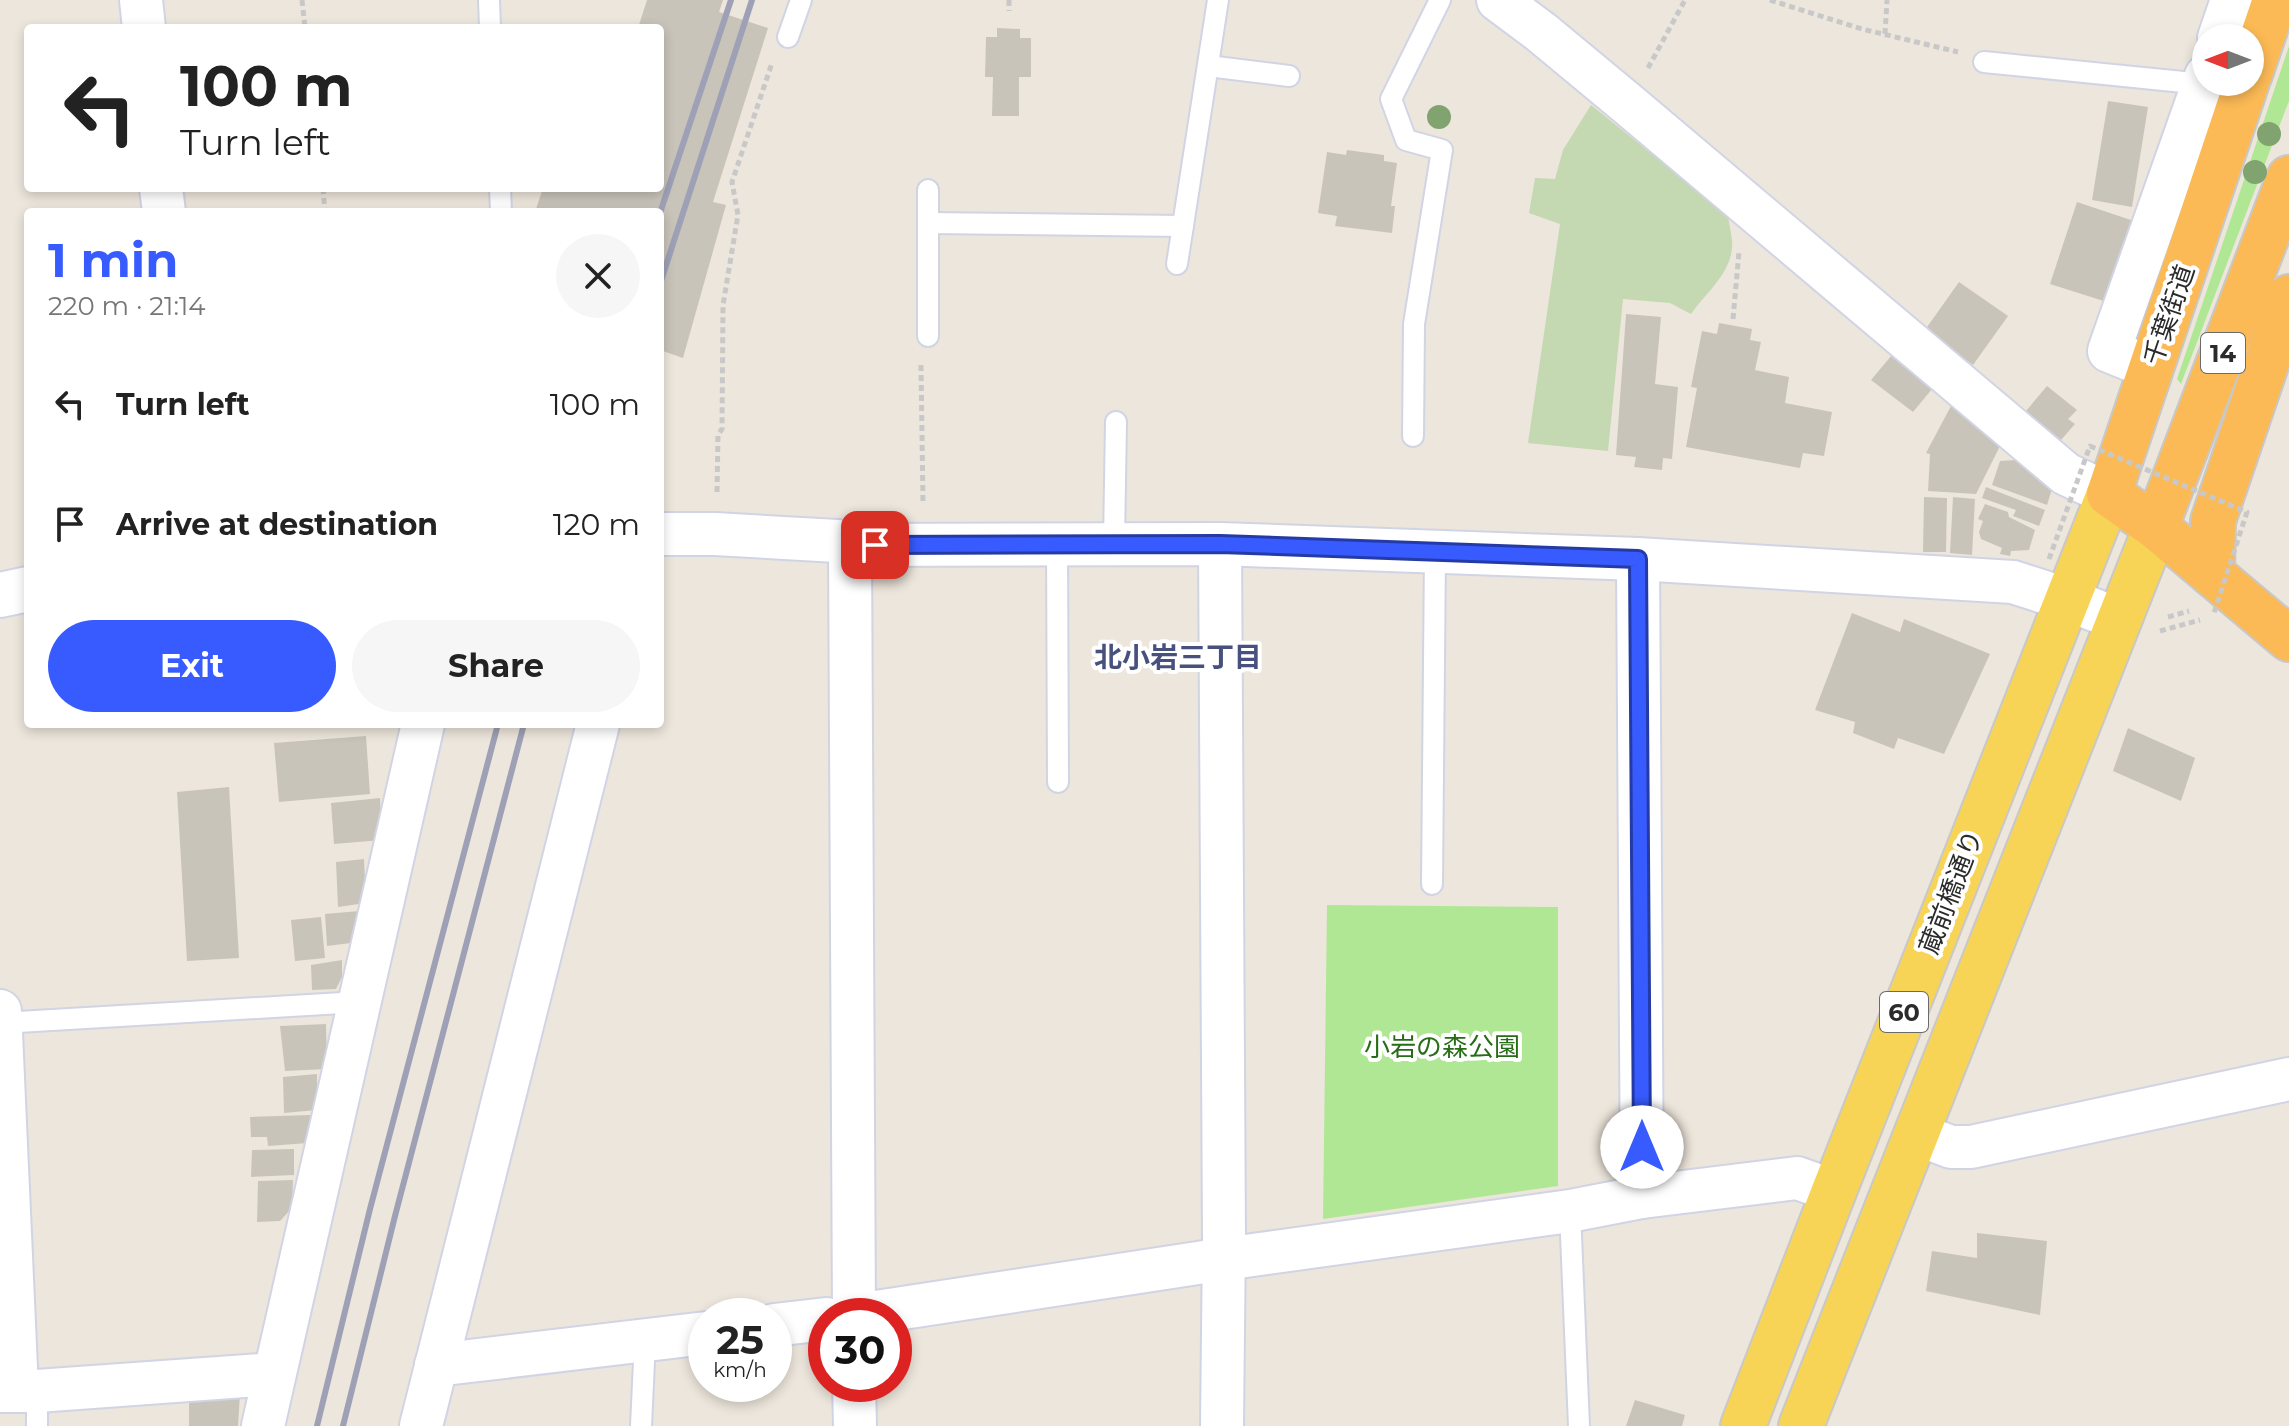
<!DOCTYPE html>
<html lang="en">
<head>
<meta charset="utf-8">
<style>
	body { margin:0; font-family:Montserrat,"Noto Sans JP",sans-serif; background:#f6f6f6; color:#222; height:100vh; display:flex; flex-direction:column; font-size:30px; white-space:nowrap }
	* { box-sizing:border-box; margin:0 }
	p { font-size:26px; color:#767676 }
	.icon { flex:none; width:44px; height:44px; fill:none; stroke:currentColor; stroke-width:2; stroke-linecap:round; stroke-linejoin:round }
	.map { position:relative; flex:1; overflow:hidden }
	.side { position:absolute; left:24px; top:208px; width:640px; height:520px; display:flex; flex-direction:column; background:#fff; border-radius:8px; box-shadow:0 4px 12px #0003 }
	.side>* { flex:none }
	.hud { position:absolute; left:24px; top:24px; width:640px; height:168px; border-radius:8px; box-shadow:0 4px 12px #0003; background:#fff; color:#222; overflow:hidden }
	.needle { width:52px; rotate:270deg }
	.tools { position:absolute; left:2192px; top:24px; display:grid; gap:16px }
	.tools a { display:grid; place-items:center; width:72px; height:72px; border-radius:50%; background:#fff; box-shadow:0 4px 12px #0003; font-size:40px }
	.speed { position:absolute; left:688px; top:1298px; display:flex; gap:16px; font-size:40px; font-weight:700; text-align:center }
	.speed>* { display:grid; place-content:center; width:104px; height:104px; border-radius:50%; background:#fff; box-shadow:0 4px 12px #0003; line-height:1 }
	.speed small { font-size:20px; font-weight:400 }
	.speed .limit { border:12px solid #d22; background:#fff; color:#111 }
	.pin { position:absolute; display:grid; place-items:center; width:68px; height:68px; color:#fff; margin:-34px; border-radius:16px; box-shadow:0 4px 12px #0006 }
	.me { position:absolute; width:88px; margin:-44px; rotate:0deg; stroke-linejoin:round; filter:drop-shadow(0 0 6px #0008) }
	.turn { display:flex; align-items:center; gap:28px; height:168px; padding:0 24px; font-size:36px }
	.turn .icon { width:104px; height:104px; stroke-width:2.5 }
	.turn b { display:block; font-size:56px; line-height:68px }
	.round { display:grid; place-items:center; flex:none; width:84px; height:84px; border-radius:42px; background:#f6f6f6 }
	.headline { display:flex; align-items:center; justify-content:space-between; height:136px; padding:0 24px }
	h1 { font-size:48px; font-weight:700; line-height:60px; color:#375bff }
	.button { display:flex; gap:16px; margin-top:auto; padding:16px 24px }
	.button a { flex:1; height:92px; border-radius:48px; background:#375bff; color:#fff; font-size:32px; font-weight:700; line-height:92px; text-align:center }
	.button a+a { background:#f6f6f6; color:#222 }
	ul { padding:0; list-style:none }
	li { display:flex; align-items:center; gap:24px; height:120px; padding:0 24px }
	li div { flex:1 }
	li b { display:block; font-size:30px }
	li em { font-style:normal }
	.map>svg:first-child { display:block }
	.green { fill:#b0e795 }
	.cemetery { fill:#c4d8b2 }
	.building { fill:#c9c4ba }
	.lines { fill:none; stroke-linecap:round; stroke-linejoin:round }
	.service-casing { stroke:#d1d4e4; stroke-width:24 }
	.minor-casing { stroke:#d1d4e4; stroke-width:46 }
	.tertiary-casing { stroke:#d1d4e4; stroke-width:48 }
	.primary-casing { stroke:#c8c8c8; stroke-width:48 }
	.trunk-casing { stroke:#c8c8c8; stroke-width:48 }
	.path { stroke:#c8c8c8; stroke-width:5; stroke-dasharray:6 4; stroke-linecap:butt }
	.service { stroke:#fff; stroke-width:20 }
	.minor { stroke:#fff; stroke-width:42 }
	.tertiary { stroke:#fff; stroke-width:44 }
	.primary { stroke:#f8d456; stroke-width:44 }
	.trunk { stroke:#fcba56; stroke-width:44 }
	.rail { stroke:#9ea1b6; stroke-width:6 }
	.path-bridge { stroke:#c8c8c8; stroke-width:5; stroke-dasharray:6 4; stroke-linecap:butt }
	.tree { fill:#80a36f }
	.route-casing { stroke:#243ba6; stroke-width:20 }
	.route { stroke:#375bff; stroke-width:14 }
	.labels { text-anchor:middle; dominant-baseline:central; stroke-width:8; stroke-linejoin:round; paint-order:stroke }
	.shield { fill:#fff; stroke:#6b6b6b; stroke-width:2 }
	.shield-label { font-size:24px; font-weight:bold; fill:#2b2b2b }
	.street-label { font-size:26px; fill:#2b2b2b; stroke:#fff }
	.park-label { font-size:26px; fill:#276c16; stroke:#fff }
	.neighbourhood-label { font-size:28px; font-weight:bold; fill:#48517e; stroke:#fff }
</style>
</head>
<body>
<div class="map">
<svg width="2289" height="1426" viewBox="0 0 2289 1426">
	<rect width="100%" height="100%" fill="#ede6dc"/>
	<!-- green -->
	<g class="green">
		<polygon points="2289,46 2289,101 2181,384 2177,379"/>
		<polygon points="1327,905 1558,907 1558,1186 1323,1219"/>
	</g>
	<!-- cemetery -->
	<path class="cemetery" d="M1591,105L1728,215C1729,225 1733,238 1732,248C1730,274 1705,294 1691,314L1670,303L1623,299L1608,451L1528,443L1560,224L1529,213L1535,178L1555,179L1563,150Z"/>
	<!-- building -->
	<g class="building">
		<polygon points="647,0 723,0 719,12 768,28 713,202 726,205 683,358 660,350 660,212 535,212 543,188 660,188 660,28 638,28"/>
		<polygon points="997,28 1020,29 1020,38 1031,38 1031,77 1019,77 1019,116 992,116 993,77 985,77 986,37 997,37"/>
		<polygon points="2108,101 2148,107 2132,207 2092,200"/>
		<polygon points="1347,150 1384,155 1384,161 1397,163 1391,206 1395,206 1392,233 1335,226 1337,216 1318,213 1327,152 1346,155"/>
		<polygon points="2077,202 2137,222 2110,303 2050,284"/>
		<polygon points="1959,282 2008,316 1973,365 1925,330"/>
		<polygon points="1626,314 1661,317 1655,384 1678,387 1672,459 1663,458 1662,470 1634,467 1636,457 1616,455"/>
		<polygon points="1719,323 1752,329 1750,340 1761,342 1755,370 1789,377 1785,403 1832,412 1824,456 1803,453 1800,468 1686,447 1697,388 1691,387 1702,331 1717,334"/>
		<polygon points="1892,355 1932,389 1913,412 1871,380"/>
		<polygon points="2047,386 2077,410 2068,419 2075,424 2061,440 2026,411"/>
		<polygon points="1951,406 2000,446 1976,494 1928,491 1930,454 1926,453"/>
		<polygon points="2016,460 2052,489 2047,505 1992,485 2000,461"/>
		<polygon points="1986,487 2045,510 2039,526 2013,516 2016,510 1982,498"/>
		<polygon points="1924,497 1947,498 1946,552 1923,552"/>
		<polygon points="1953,497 1975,499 1972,555 1950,553"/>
		<polygon points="1985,504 2008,512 2009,517 2035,530 2029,550 2011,551 2010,556 2000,554 2002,548 1981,539 1979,532 1983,521 1978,519"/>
		<polygon points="1852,613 1900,632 1904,619 1990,654 1944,754 1898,738 1894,749 1853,733 1855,722 1815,710"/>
		<polygon points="2128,728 2195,758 2181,801 2113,771"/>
		<polygon points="366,736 370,794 279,802 274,743"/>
		<polygon points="229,787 239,958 187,961 177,792"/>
		<polygon points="380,798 382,840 334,844 331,803"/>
		<polygon points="364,859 366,903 338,907 336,862"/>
		<polygon points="359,911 359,942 327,946 325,914"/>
		<polygon points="321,917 325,958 295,961 291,920"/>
		<polygon points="342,960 342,977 336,989 312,990 311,965"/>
		<polygon points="326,1024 327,1069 285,1071 280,1026"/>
		<polygon points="317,1074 317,1110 284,1113 283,1077"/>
		<polygon points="311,1115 308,1143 268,1146 267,1137 251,1137 250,1117"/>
		<polygon points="294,1149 294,1175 251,1177 252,1150"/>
		<polygon points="293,1180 292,1208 280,1221 257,1222 258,1181"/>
		<polygon points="1977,1233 2047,1241 2040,1315 1926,1291 1932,1251 1977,1258"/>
		<polygon points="189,1394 240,1394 238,1426 189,1426"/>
		<polygon points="1635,1400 1685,1415 1682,1426 1626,1426"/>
	</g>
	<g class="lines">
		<defs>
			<g id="service">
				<polyline points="489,0 490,28"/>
				<polyline points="788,37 801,0"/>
				<polyline points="1984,62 2203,84"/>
				<polyline points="1208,66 1289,76"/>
				<polyline points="500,188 501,212"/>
				<polyline points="928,190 928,336"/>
				<polyline points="928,223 1183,226"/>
				<polyline points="1177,264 1218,0"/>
				<polyline points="1413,436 1414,324 1442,150 1406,140 1391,99 1440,0"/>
				<polyline points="1114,542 1116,422"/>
				<polyline points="1057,543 1058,782"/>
				<polyline points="1432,884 1435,552"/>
				<polyline points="1,1023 359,1002"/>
				<polyline points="1570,1211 1579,1426"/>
				<polyline points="37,1426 37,1391"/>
				<polyline points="641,1426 645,1340"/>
			</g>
			<g id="minor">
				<polyline points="141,0 144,28"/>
				<polyline points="1498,0 1541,32 1629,105 2066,474 2109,494"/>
				<polyline points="2219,38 2232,0"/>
				<polyline points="161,188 164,212"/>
				<polyline points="2151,368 2109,351 2206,76"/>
				<polyline points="660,534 715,534 837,541 850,545 1220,544 1638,559 2013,582 2066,599 2120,620"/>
				<polyline points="1220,544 1224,1237 1222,1426"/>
				<polyline points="850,545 854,1316"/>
				<polyline points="1638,559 1642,1197"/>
				<polyline points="0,1011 17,1390"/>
				<polyline points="1917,1134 1951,1147 1971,1147 2289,1079"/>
				<polyline points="850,1316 1224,1259 1570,1211 1642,1197 1797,1178 1834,1191"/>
				<polyline points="774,1325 826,1319"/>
				<polyline points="436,1365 706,1333"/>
				<polyline points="854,1384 855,1426"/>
				<polyline points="0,1391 37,1391 274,1374"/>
				<polyline points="263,1426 423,724"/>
				<polyline points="421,1426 598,724"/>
			</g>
			<polyline id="tertiary" points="0,595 28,589"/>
			<g id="primary">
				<polyline points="1743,1426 1834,1191 2109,494"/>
				<polyline points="1801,1426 2156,527"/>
			</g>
			<g id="trunk">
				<polyline points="2250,74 2275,0"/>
				<polyline points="2247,82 2109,494 2156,527 2289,639"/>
				<polyline points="2156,527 2289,178"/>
				<polyline points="2212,574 2213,521 2289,297"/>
			</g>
		</defs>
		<!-- service casing -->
		<use href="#service" class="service-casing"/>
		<!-- minor casing -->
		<use href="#minor" class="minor-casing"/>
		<!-- tertiary casing -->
		<use href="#tertiary" class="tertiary-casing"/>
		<!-- primary casing -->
		<use href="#primary" class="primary-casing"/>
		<!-- trunk casing -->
		<use href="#trunk" class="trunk-casing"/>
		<!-- path -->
		<g class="path">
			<polyline points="302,0 305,28"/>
			<polyline points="1009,0 1009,11"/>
			<polyline points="1770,0 1862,29 1958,52"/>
			<polyline points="1885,34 1887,0"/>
			<polyline points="1648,68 1685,0"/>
			<polyline points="323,188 325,212"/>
			<polyline points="1733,319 1739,252"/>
			<polyline points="921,365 923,503"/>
			<polyline points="717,492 718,435 722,429 723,305 738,215 732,182 772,63"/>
			<polyline points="2168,617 2189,611"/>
			<polyline points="2160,631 2200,620"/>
		</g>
		<!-- service -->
		<use href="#service" class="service"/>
		<!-- minor -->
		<use href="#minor" class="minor"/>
		<!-- tertiary -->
		<use href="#tertiary" class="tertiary"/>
		<!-- primary -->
		<use href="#primary" class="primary"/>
		<!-- trunk -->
		<use href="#trunk" class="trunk"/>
		<!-- rail -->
		<g class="rail">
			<polyline points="660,213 731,0"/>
			<polyline points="660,284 752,0"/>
			<polyline points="317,1426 370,1209 498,724"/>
			<polyline points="343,1426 395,1216 524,724"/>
		</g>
		<!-- path-bridge -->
		<polyline class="path-bridge" points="2049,559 2090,446 2247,512 2213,616"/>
	</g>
	<!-- trees -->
	<g class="tree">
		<circle cx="1439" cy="117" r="12"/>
		<circle cx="2269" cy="134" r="12"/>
		<circle cx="2255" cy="172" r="12"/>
	</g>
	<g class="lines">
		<defs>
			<polyline id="route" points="875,545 1220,544 1638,559 1642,1147"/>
		</defs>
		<!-- route casing -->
		<use href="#route" class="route-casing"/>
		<!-- route -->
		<use href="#route" class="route"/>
	</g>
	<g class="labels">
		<!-- shield labels -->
		<g class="shield">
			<rect x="2201" y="333" width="44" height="40" rx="6"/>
			<rect x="1880" y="992" width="48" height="40" rx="6"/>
		</g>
		<g class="shield-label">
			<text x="2223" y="353">14</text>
			<text x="1904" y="1012">60</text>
		</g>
		<!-- street labels -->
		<g class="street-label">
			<text transform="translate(2169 315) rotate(-71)">千葉街道</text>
			<text transform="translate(1951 892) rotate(-69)">蔵前橋通り</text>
		</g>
		<!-- park labels -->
		<g class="park-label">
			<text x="1442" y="1047">小岩の森公園</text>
		</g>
		<!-- neighbourhood labels -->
		<g class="neighbourhood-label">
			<text x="1178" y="657">北小岩三丁目</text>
		</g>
	</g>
</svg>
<div class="tools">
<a><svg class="needle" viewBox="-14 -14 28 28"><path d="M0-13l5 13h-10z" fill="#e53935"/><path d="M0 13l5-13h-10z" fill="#767676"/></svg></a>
</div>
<div class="speed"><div>25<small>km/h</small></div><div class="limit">30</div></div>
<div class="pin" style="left:875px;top:545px;background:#d93025"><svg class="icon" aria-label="arrive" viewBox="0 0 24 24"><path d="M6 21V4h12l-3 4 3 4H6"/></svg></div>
<svg class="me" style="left:1642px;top:1147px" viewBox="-20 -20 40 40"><circle r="19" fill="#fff"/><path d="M0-13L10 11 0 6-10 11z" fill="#375bff"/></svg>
<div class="hud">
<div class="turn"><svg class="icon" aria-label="left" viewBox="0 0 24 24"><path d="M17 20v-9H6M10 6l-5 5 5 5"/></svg><div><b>100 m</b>Turn left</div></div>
</div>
<section class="side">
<div class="headline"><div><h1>1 min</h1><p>220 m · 21:14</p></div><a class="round"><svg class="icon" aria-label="close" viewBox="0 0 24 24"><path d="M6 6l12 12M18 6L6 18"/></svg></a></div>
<ul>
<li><svg class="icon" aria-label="left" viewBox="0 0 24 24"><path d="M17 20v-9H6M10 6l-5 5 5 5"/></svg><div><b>Turn left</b></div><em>100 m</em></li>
<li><svg class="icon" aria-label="arrive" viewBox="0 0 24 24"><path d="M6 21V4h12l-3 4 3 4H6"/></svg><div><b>Arrive at destination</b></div><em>120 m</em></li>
</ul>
<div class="button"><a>Exit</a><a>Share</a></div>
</section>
</div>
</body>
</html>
